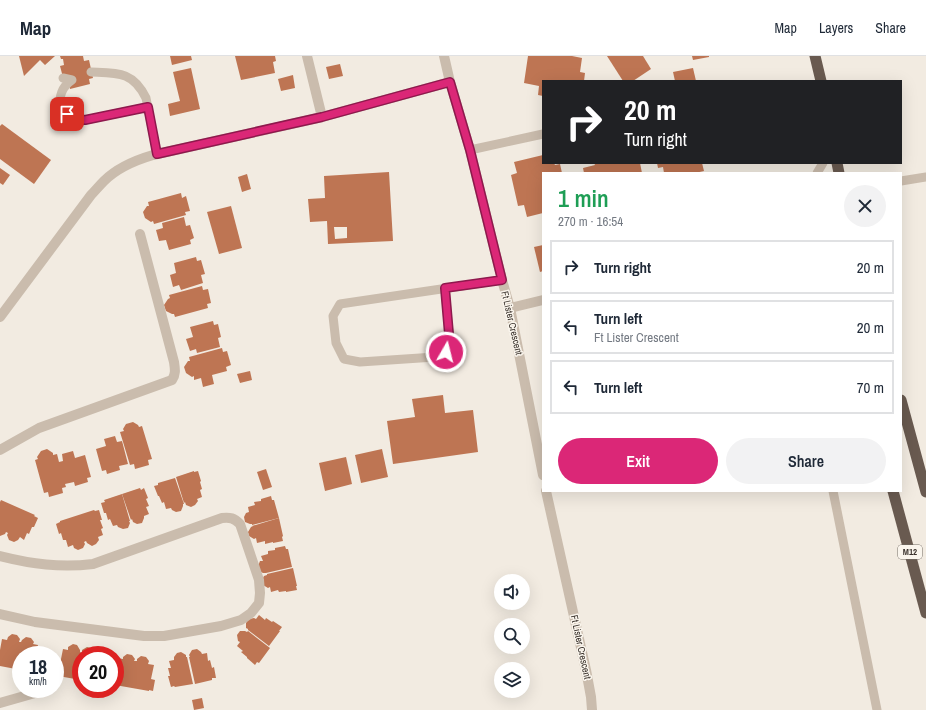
<!DOCTYPE html>
<html lang="en">
<head>
<meta charset="utf-8">
<style>
	body { margin:0; font-family:"Archivo Narrow",sans-serif; background:#f2f2f3; color:#1f2937; height:100vh; display:flex; flex-direction:column; font-size:15px; white-space:nowrap }
	* { box-sizing:border-box; margin:0 }
	p { font-size:13px; color:#747a83 }
	.icon { flex:none; width:22px; height:22px; fill:none; stroke:currentColor; stroke-width:2; stroke-linecap:round; stroke-linejoin:round }
	.map { position:relative; flex:1; overflow:hidden }
	.details { position:absolute; left:542px; top:116px; width:360px; height:320px; display:flex; flex-direction:column; background:#fff; border-radius:0px; box-shadow:0 4px 16px #0002 }
	.details>* { flex:none }
	.banner { position:absolute; left:542px; top:24px; width:360px; height:84px; border-radius:0px; box-shadow:0 4px 16px #0002; background:#202124; color:#fff; overflow:hidden }
	.fabs { position:absolute; left:494px; top:518px; display:grid; gap:8px }
	.fabs a { display:grid; place-items:center; width:36px; height:36px; border-radius:50%; background:#fff; box-shadow:0 4px 16px #0002; font-size:20px }
	.speed { position:absolute; left:12px; top:590px; display:flex; gap:8px; font-size:20px; font-weight:700; text-align:center }
	.speed>* { display:grid; place-content:center; width:52px; height:52px; border-radius:50%; background:#fff; box-shadow:0 4px 16px #0002; line-height:1 }
	.speed small { font-size:10px; font-weight:400 }
	.speed .limit { border:6px solid #d22; background:#fff; color:#111 }
	.pin { position:absolute; display:grid; place-items:center; width:34px; height:34px; color:#fff; margin:-17px; border-radius:8px; box-shadow:0 2px 6px #0006 }
	.me { position:absolute; width:44px; margin:-22px; rotate:8deg; stroke-linejoin:round; filter:drop-shadow(0 0 3px #0008) }
	.turn { display:flex; align-items:center; gap:14px; height:84px; padding:0 16px; font-size:18px }
	.turn .icon { width:52px; height:52px; stroke-width:2.5 }
	.turn b { display:block; font-size:28px; line-height:34px }
	.round { display:grid; place-items:center; flex:none; width:42px; height:42px; border-radius:21px; background:#f2f2f3 }
	.headline { display:flex; align-items:center; justify-content:space-between; height:68px; padding:0 16px }
	h1 { font-size:24px; font-weight:600; line-height:30px; color:#1e9e55 }
	.cta { display:flex; gap:8px; margin-top:auto; padding:8px 16px }
	.cta a { flex:1; height:46px; border-radius:24px; background:#db2777; color:#fff; font-size:16px; font-weight:600; line-height:46px; text-align:center }
	.cta a+a { background:#f2f2f3; color:#1f2937 }
	ul { padding:0; list-style:none }
	li { display:flex; align-items:center; gap:12px; height:54px; margin:0 8px 6px; padding:0 8px; border:2px solid #e0e1e3; border-radius:0px }
	li div { flex:1 }
	li b { display:block; font-size:15px }
	li em { font-style:normal }
	header { display:flex; align-items:center; gap:24px; box-sizing:border-box; height:56px; padding:0 20px; background:#fff; border-bottom:1px solid #e0e1e3 }
	header strong { font-size:19px }
	nav { display:flex; gap:22px; margin-inline-start:auto; font-size:14px }
	.map>svg:first-child { display:block }
	.building { fill:#be7553; fill-rule:evenodd }
	.lines { fill:none; stroke-linecap:round; stroke-linejoin:round }
	.service { stroke:#cabcad; stroke-width:9 }
	.minor { stroke:#cabcad; stroke-width:10 }
	.trunk { stroke:#695a50; stroke-width:11 }
	.route-casing { stroke:#8e194d; stroke-width:10 }
	.route { stroke:#db2777; stroke-width:7 }
	.labels { text-anchor:middle; dominant-baseline:central; stroke-width:3; stroke-linejoin:round; paint-order:stroke }
	.shield { fill:#faf5ed; stroke:#736c65; stroke-width:1 }
	.shield-label { font-size:9px; font-weight:bold; fill:#39312b }
	.street-label { font-size:10px; fill:#39312b; stroke:#faf5ed }
</style>
</head>
<body>
<header>
<strong>Map</strong>
<nav><a>Map</a><a>Layers</a><a>Share</a></nav>
</header>
<div class="map">
<svg width="926" height="654" viewBox="0 0 926 654">
	<rect width="100%" height="100%" fill="#f2ebe1"/>
	<!-- building -->
	<g class="building">
		<polygon points="19,0 55,0 45,9 40,4 24,20"/>
		<polygon points="60,0 83,0 84,5 89,4 93,22 89,23 90,28 70,33 69,28 65,29 60,10 64,9 63,3 61,3"/>
		<polygon points="170,0 191,0 192,4 172,9"/>
		<polygon points="235,0 275,0 276,5 273,6 275,17 241,24"/>
		<polygon points="528,0 572,0 582,2 580,16 585,17 584,25 543,25 543,40 538,39 539,30 524,27"/>
		<polygon points="607,0 643,0 651,13 633,25 623,25"/>
		<polygon points="692,0 709,0 709,1 693,4"/>
		<polygon points="340,8 343,20 329,23 326,11"/>
		<polygon points="191,12 200,53 170,60 168,48 180,45 173,16"/>
		<polygon points="693,12 696,25 675,25 673,16"/>
		<polygon points="293,19 295,32 281,35 278,23"/>
		<polygon points="2,68 51,104 34,128 0,103 0,70"/>
		<polygon points="543,99 543,107 554,107 555,109 560,108 562,117 543,117 543,157 527,161 524,149 518,150 511,119 517,117 514,106"/>
		<polygon points="594,107 640,107 642,117 584,117 583,112 595,109"/>
		<polygon points="657,107 702,107 704,115 695,117 664,117 663,111 658,112"/>
		<polygon points="0,112 10,119 3,129 0,127"/>
		<path d="M389,116L393,185L328,188L327,165L310,166L308,143L325,142L324,120ZM334,171H347V182L335,183Z"/>
		<polygon points="247,118 251,133 242,136 238,121"/>
		<polygon points="181,137 182,142 186,140 190,155 185,156 186,159 154,168 153,165 151,166 145,162 143,156 147,150 149,150 148,146"/>
		<polygon points="231,150 242,192 219,198 207,156"/>
		<polygon points="184,161 186,170 190,169 194,182 190,184 191,188 169,194 166,184 159,185 156,174 163,172 162,167"/>
		<polygon points="543,189 543,215 540,216 534,191"/>
		<polygon points="196,201 197,205 201,204 205,218 201,219 203,227 181,234 179,229 173,231 170,219 176,217 174,207"/>
		<polygon points="202,230 203,234 208,233 211,247 207,248 208,252 175,261 174,258 172,258 166,255 164,249 168,243 170,242 169,239"/>
		<polygon points="213,265 214,269 218,268 221,281 218,282 220,291 197,297 196,293 190,295 186,283 193,281 190,271"/>
		<polygon points="222,292 223,296 227,295 231,309 226,311 227,315 212,319 214,328 203,331 201,322 194,324 194,320 192,321 186,317 184,311 188,305 190,305 189,301"/>
		<polygon points="250,315 252,324 240,327 237,318"/>
		<polygon points="443,339 445,357 473,354 478,396 393,408 387,365 415,361 412,343"/>
		<polygon points="133,366 138,369 139,371 142,370 152,403 148,404 149,409 135,413 134,408 130,409 120,376 124,375 123,373 126,368"/>
		<polygon points="115,380 117,386 122,385 128,408 119,410 120,414 107,418 106,414 102,415 96,393 106,390 104,383"/>
		<polygon points="47,393 53,397 53,399 57,398 59,406 63,405 62,398 73,395 75,402 85,399 91,421 87,422 88,426 75,430 74,426 65,428 66,431 62,432 63,437 49,441 48,436 44,437 35,404 38,403 37,401 41,395"/>
		<polygon points="382,393 388,421 361,427 355,399"/>
		<polygon points="346,401 352,428 325,435 319,407"/>
		<polygon points="266,413 272,431 263,434 257,416"/>
		<polygon points="194,415 194,416 198,415 201,425 200,426 202,433 200,434 202,441 197,443 198,445 195,449 191,451 186,449 185,446 184,447 176,421"/>
		<polygon points="175,422 184,448 183,448 183,450 181,455 176,456 172,454 171,452 166,453 164,446 162,447 159,440 158,440 154,430 158,429 158,427"/>
		<polygon points="140,432 141,434 144,432 148,442 146,443 149,450 146,451 149,458 144,460 144,462 142,467 137,468 133,466 132,463 131,464 122,438"/>
		<polygon points="122,438 130,465 129,465 130,467 128,472 123,473 118,471 117,469 113,470 110,463 108,464 106,457 104,457 101,447 105,446 104,444"/>
		<polygon points="271,440 272,444 274,444 279,462 252,469 252,468 250,468 245,466 244,461 246,457 249,456 248,451 255,449 254,446 261,445 261,443"/>
		<polygon points="1,444 35,459 34,460 38,462 34,471 32,471 29,478 27,477 24,484 20,481 18,484 14,486 9,484 7,479 8,477 6,476 5,478 0,480 0,446"/>
		<polygon points="94,454 95,455 99,454 102,464 100,464 103,472 101,473 103,479 98,481 99,484 96,488 92,490 87,487 86,485 84,486 85,488 83,492 78,494 74,492 73,489 68,491 66,484 63,484 61,477 59,478 56,468 60,466 60,465"/>
		<polygon points="279,462 283,480 282,481 283,485 273,487 273,486 265,488 265,485 257,487 256,482 254,483 249,480 248,476 251,471 253,470 252,470"/>
		<polygon points="285,490 286,493 288,493 292,511 266,517 263,517 259,515 258,510 260,505 263,505 261,500 268,498 268,495 275,494 275,492"/>
		<polygon points="293,512 297,530 296,530 297,534 286,536 286,535 279,536 278,534 271,536 270,531 268,532 263,529 262,524 264,520 267,519 267,518"/>
		<polygon points="259,559 265,564 266,562 272,566 273,565 282,571 279,575 280,575 269,590 248,574 248,573 246,572 246,567 249,563 254,562 256,563"/>
		<polygon points="240,575 245,575 247,576 248,575 270,592 259,607 257,606 255,609 247,602 247,601 241,596 243,595 237,590 240,586 238,585 237,579"/>
		<polygon points="12,578 17,579 20,583 19,586 21,586 22,584 26,581 31,582 34,586 33,588 38,589 36,599 21,599 21,614 0,610 0,594 2,583 7,584 8,581"/>
		<polygon points="73,588 77,589 80,594 80,596 82,597 82,594 87,591 91,592 94,596 94,599 81,599 81,624 58,620 58,618 55,618 56,607 60,608 63,593 68,594 68,591"/>
		<polygon points="197,593 201,596 202,598 207,597 208,605 210,604 212,612 214,611 216,622 212,622 212,624 195,628 189,601 190,601 189,599 192,594"/>
		<polygon points="181,596 186,599 186,601 187,601 193,628 175,631 174,630 171,631 168,620 170,620 168,612 171,612 169,605 174,604 174,601 177,597"/>
		<polygon points="127,598 132,599 135,603 134,605 137,605 137,603 141,600 146,601 149,605 148,608 154,609 151,623 155,624 153,635 149,634 149,635 115,629 115,616 117,602 123,603 123,601"/>
		<polygon points="202,642 204,652 194,654 192,644"/>
	</g>
	<g class="lines">
		<!-- service -->
		<g class="service">
			<path d="M91,16C117,17 133,15 146,42L157,98"/>
			<path d="M63,22L72,24C51,38 60,65 85,64L148,51"/>
			<polyline points="470,94 543,78"/>
			<polyline points="817,117 823,107"/>
			<polyline points="901,125 926,121"/>
			<polyline points="445,232 449,278 446,296 435,301 360,306 344,303 336,287 333,260 340,248 502,224"/>
			<polyline points="833,435 877,654"/>
		</g>
		<!-- minor -->
		<g class="minor">
			<polyline points="307,0 322,61"/>
			<polyline points="444,0 450,26 470,94 502,224 510,252 543,419"/>
			<polyline points="510,252 543,244"/>
			<path d="M0,261L91,139C95,135 99,130 104,125C117,112 136,104 153,99L322,61L450,26"/>
			<path d="M0,394L39,372L172,324C176,318 175,313 174,306L140,178"/>
			<polyline points="546,435 586,614 591,641 592,654"/>
			<path d="M0,500C32,508 60,512 93,508L222,462C230,461 234,462 240,468L259,524L260,537L259,547L251,557L241,564L221,570L164,580H144L35,566L0,558"/>
			<polyline points="0,647 49,633"/>
		</g>
		<!-- trunk -->
		<g class="trunk">
			<polyline points="815,0 821,25"/>
			<polyline points="837,107 839,117"/>
			<polyline points="901,344 926,436"/>
			<polyline points="893,435 926,557"/>
		</g>
	</g>
	<g class="lines">
		<defs>
			<polyline id="route" points="67,58 76,63 85,64 148,51 157,98 322,61 450,26 470,94 502,224 445,232 449,278 446,296"/>
		</defs>
		<!-- route casing -->
		<use href="#route" class="route-casing"/>
		<!-- route -->
		<use href="#route" class="route"/>
	</g>
	<g class="labels">
		<!-- shield labels -->
		<rect class="shield" x="898" y="489" width="24" height="14" rx="3"/>
		<g class="shield-label">
			<text x="910" y="496">M12</text>
		</g>
		<!-- street labels -->
		<g class="street-label">
			<text transform="translate(512 267) rotate(77)">Ft Lister Crescent</text>
			<text transform="translate(581 591) rotate(78)">Ft Lister Crescent</text>
		</g>
	</g>
</svg>
<div class="fabs">
<a><svg class="icon" aria-label="sound" viewBox="0 0 24 24"><path d="M4 9h4l5-4v14l-5-4H4zM17 9q2 3 0 6"/></svg></a>
<a><svg class="icon" aria-label="search" viewBox="0 0 24 24"><circle cx="10" cy="10" r="6"/><path d="M15 15l6 6"/></svg></a>
<a><svg class="icon" aria-label="layers" viewBox="0 0 24 24"><path d="M12 4l9 5-9 5-9-5zM3 14l9 5 9-5"/></svg></a>
</div>
<div class="speed"><div>18<small>km/h</small></div><div class="limit">20</div></div>
<div class="pin" style="left:67px;top:58px;background:#d93025"><svg class="icon" aria-label="arrive" viewBox="0 0 24 24"><path d="M6 21V4h12l-3 4 3 4H6"/></svg></div>
<svg class="me" style="left:446px;top:296px" viewBox="-20 -20 40 40"><circle r="17" fill="#db2777" stroke="#fff" stroke-width="3"/><path d="M0-11L8 9 0 5-8 9z" fill="#fff"/></svg>
<div class="banner">
<div class="turn"><svg class="icon" aria-label="right" viewBox="0 0 24 24"><path d="M7 20v-9h11M14 6l5 5-5 5"/></svg><div><b>20 m</b>Turn right</div></div>
</div>
<section class="details">
<div class="headline"><div><h1>1 min</h1><p>270 m · 16:54</p></div><a class="round"><svg class="icon" aria-label="close" viewBox="0 0 24 24"><path d="M6 6l12 12M18 6L6 18"/></svg></a></div>
<ul>
<li><svg class="icon" aria-label="right" viewBox="0 0 24 24"><path d="M7 20v-9h11M14 6l5 5-5 5"/></svg><div><b>Turn right</b></div><em>20 m</em></li>
<li><svg class="icon" aria-label="left" viewBox="0 0 24 24"><path d="M17 20v-9H6M10 6l-5 5 5 5"/></svg><div><b>Turn left</b><p>Ft Lister Crescent</p></div><em>20 m</em></li>
<li><svg class="icon" aria-label="left" viewBox="0 0 24 24"><path d="M17 20v-9H6M10 6l-5 5 5 5"/></svg><div><b>Turn left</b></div><em>70 m</em></li>
</ul>
<div class="cta"><a>Exit</a><a>Share</a></div>
</section>
</div>
</body>
</html>
